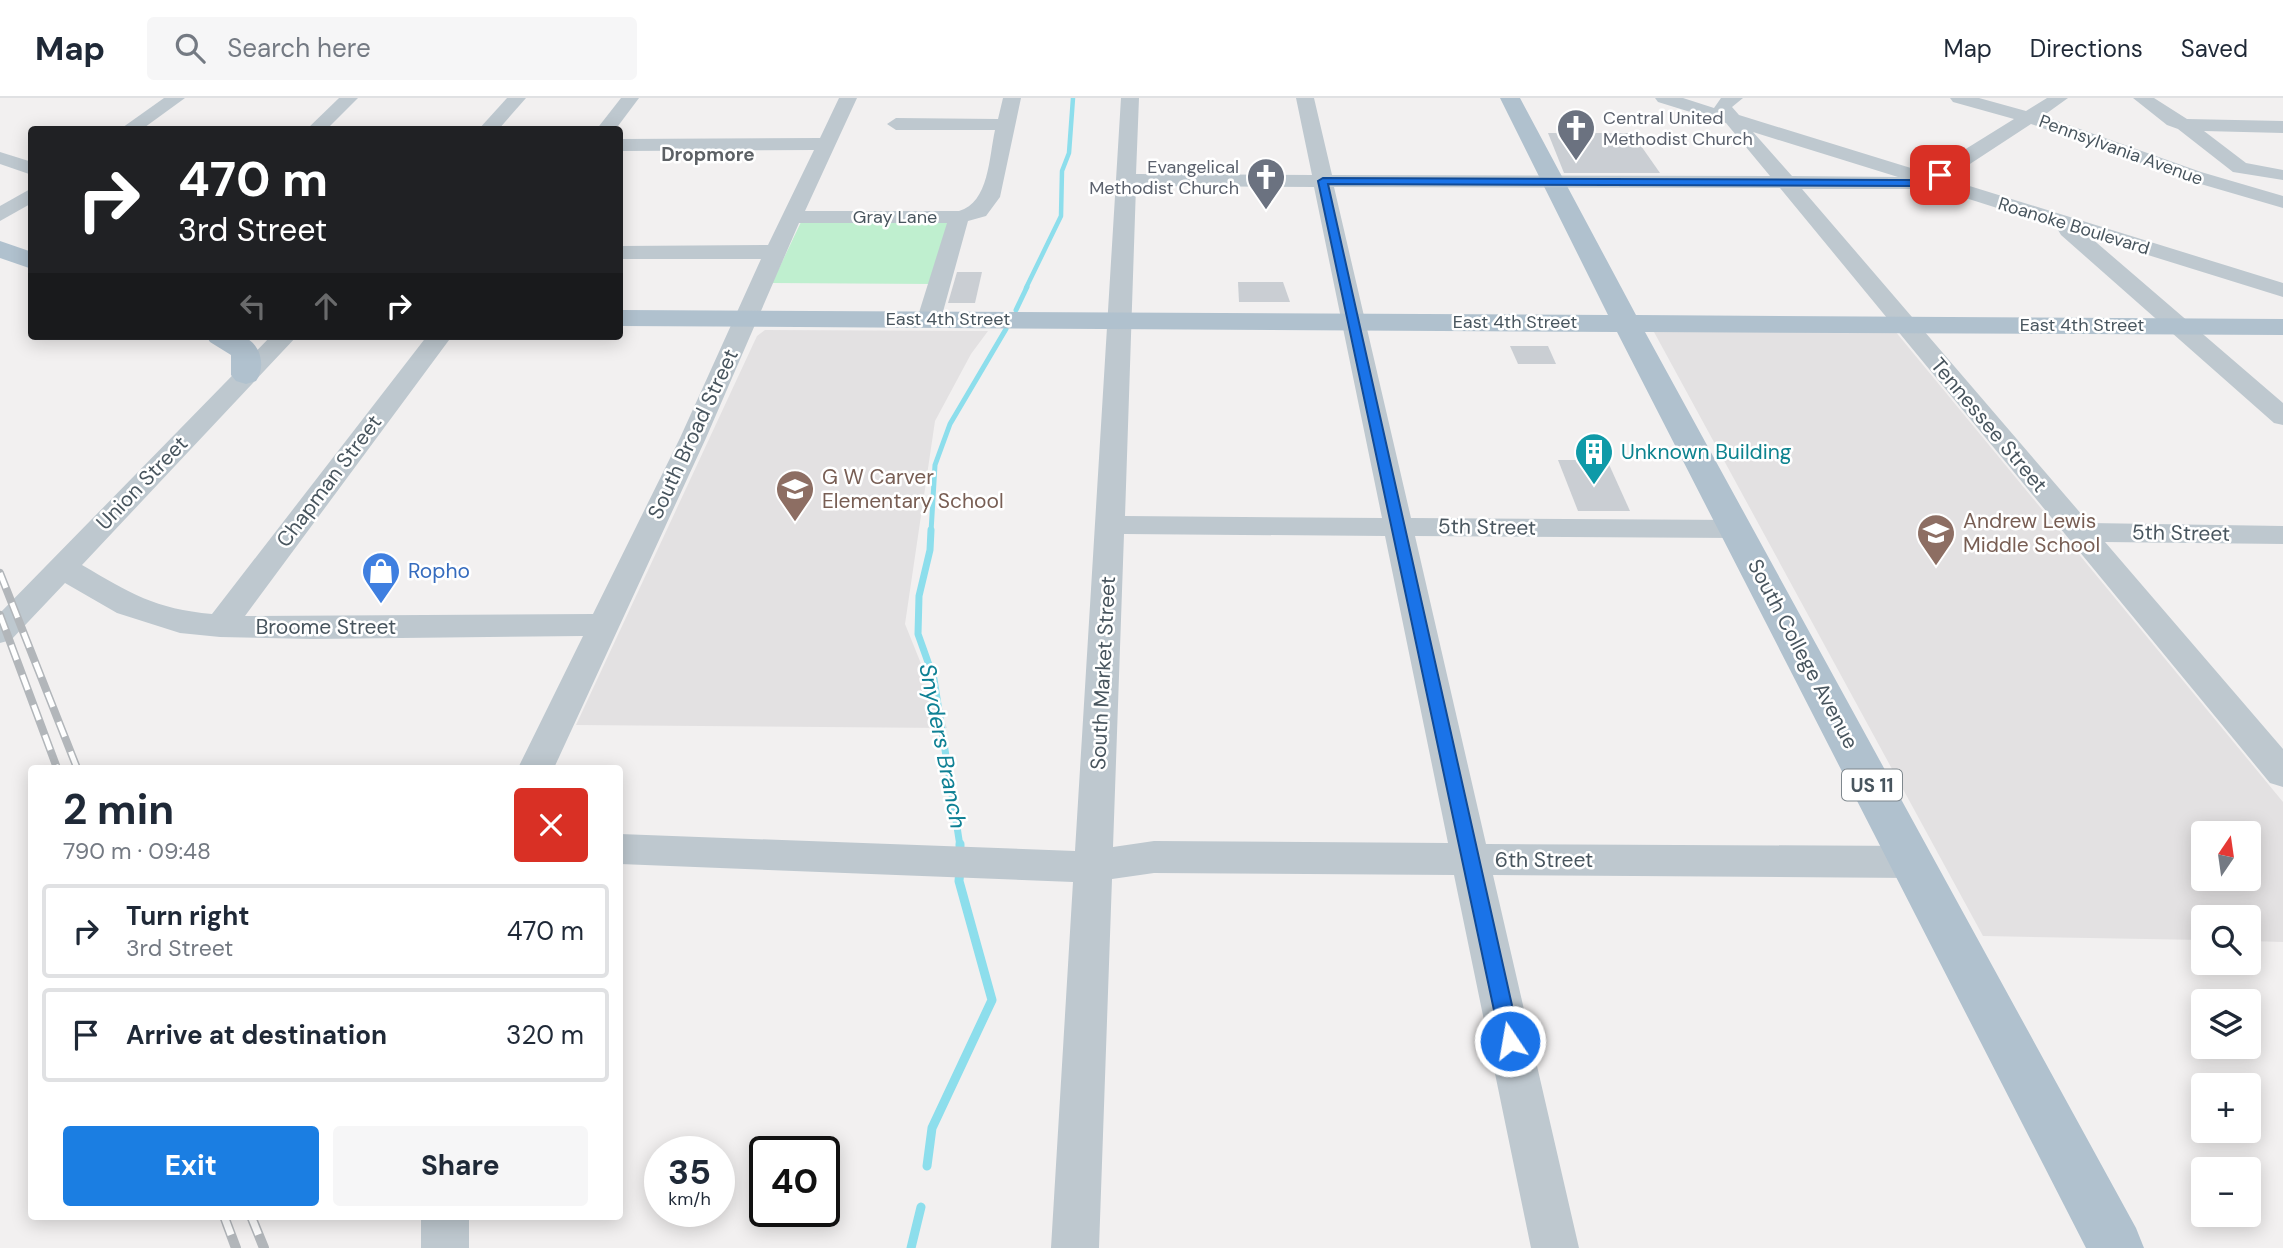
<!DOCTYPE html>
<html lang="en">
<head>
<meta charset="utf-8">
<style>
	body { margin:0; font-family:"DM Sans",sans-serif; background:#f6f6f7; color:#1f2937; height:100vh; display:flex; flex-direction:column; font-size:26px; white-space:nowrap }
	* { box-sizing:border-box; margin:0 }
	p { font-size:23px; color:#747a83 }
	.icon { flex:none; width:38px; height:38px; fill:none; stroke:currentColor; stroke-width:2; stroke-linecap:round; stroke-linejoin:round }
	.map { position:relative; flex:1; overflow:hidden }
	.sheet { position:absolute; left:28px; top:667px; width:595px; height:455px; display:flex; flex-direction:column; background:#fff; border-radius:7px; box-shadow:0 4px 18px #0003 }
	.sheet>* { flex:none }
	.top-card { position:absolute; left:28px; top:28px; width:595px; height:214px; border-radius:7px; box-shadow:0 4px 18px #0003; background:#202124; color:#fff; overflow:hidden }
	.needle { width:46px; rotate:13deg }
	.fabs { position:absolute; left:2191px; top:723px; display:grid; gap:14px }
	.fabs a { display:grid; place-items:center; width:70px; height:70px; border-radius:7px; background:#fff; box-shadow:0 4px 18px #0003; font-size:35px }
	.speed { position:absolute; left:644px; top:1038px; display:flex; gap:14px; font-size:35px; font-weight:700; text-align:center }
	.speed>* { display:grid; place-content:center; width:91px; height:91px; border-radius:50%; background:#fff; box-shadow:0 4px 18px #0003; line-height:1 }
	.speed small { font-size:18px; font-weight:400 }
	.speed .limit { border:4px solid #111; border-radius:10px; background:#fff; color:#111 }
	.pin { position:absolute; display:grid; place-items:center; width:60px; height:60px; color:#fff; margin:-30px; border-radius:14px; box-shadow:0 4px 10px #0006 }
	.me { position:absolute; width:77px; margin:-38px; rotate:348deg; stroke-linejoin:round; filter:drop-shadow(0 0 5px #0008) }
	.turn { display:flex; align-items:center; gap:24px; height:147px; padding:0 35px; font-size:32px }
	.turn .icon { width:91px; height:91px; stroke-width:2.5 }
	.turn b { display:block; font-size:49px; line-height:60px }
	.lanes { display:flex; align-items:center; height:66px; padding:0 35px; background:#0003; justify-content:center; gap:35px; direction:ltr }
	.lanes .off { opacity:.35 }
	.round { display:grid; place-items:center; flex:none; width:74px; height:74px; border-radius:7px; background:#f6f6f7 }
	.summary { display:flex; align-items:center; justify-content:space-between; height:119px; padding:0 35px }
	h1 { font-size:42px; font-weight:700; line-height:52px }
	.button { display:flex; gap:14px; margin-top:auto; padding:14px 35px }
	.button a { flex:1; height:80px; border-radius:7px; background:#1b7ee2; color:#fff; font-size:28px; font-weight:700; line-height:80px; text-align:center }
	.button a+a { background:#f6f6f7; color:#1f2937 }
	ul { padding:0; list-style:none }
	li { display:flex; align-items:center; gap:21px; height:94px; margin:0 14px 10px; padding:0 21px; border:4px solid #e0e1e3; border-radius:7px }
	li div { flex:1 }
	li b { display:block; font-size:26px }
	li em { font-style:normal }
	header { display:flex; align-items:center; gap:42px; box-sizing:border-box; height:98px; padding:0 35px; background:#fff; border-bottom:2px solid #e0e1e3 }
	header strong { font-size:33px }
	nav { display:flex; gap:38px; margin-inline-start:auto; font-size:24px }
	.search { width:490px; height:63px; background:#f6f6f7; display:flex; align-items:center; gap:18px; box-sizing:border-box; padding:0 24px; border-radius:7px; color:#747a83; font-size:26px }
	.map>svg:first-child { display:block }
	.education { fill:#e3e1e2; fill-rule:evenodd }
	.green { fill:#bfefcf }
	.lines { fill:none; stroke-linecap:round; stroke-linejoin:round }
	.stream-far3 { stroke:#8ddeec; stroke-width:4.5 }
	.stream-far2 { stroke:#8ddeec; stroke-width:5 }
	.stream-far1 { stroke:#8ddeec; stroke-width:7 }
	.stream { stroke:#8ddeec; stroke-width:9 }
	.building { fill:#caced3 }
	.minor { fill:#bec8cf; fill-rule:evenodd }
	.major { fill:#b0c1ce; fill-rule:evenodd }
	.rail-far1-casing { stroke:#b2b6ba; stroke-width:8 }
	.rail-casing { stroke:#b2b6ba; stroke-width:10 }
	.rail-far1 { stroke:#fff; stroke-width:5; stroke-dasharray:16; stroke-linecap:butt }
	.rail { stroke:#fff; stroke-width:7; stroke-dasharray:20; stroke-linecap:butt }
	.route { fill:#1a73e8; stroke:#114b97; stroke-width:2 }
	.labels { text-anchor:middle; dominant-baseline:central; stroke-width:5; stroke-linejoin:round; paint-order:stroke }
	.far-worship-label { font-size:18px; fill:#5b616d; stroke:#fff; text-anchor:start }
	.far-street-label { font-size:18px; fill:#48555e; stroke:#fff }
	.far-neighbourhood-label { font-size:19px; font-weight:bold; fill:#5d6165; stroke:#fff }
	.shield { fill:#fff; stroke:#7f888e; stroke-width:2 }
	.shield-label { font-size:19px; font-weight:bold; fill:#48555e }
	.street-label { font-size:21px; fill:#48555e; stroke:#fff }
	.culture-label { font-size:21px; fill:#0d838f; stroke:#fff; text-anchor:start }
	.education-label { font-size:21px; fill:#785e54; stroke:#fff; text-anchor:start }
	.shop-label { font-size:21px; fill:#366cbe; stroke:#fff; text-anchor:start }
	.water-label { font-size:23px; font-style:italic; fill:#0e8094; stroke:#fff }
</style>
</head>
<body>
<header>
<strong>Map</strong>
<div class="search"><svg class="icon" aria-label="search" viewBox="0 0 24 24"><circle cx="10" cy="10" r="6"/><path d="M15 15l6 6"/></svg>Search here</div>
<nav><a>Map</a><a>Directions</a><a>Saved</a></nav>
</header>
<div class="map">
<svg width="2283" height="1150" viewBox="0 0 2283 1150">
	<rect width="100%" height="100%" fill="#f2f0f0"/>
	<!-- education -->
	<g class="education">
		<polygon points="765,232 988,233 971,256 935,323 905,526 947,630 576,627 757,238"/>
		<path d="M1895,233L2283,704V844L2249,843V819H2203V842L1983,838L1654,234ZM2203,735H2249V780H2203Z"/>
	</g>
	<!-- green -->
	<polygon class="green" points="801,124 949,124 932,186 772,185"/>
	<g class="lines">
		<!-- stream-far3 -->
		<polyline class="stream-far3" points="1026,190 1061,118 1062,73 1069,55 1073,0"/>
		<!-- stream-far2 -->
		<g class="stream-far2">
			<polyline points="1016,212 1027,189"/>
			<polyline points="931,434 935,367 950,326 1006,231"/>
		</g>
		<!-- stream-far1 -->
		<polyline class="stream-far1" points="931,432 930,452 919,498 918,536 934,581 960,748"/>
		<!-- stream -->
		<g class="stream">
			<polyline points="960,746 960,756"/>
			<polyline points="927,1068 932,1030 992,902 959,783 960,771"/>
			<polyline points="911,1150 921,1109"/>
		</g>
	</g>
	<!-- building -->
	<g class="building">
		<polygon points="1548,35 1632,35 1660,75 1564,75"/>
		<polygon points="957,174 982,174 975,205 948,205"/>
		<polygon points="1238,184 1283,184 1290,204 1239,204"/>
		<polygon points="1510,248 1548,248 1556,266 1518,266"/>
		<polygon points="1558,362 1607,362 1630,413 1578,413"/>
	</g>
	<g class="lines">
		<!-- minor -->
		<g class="minor">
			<polygon points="164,0 185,0 141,32 119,32"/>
			<polygon points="339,0 358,0 326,32 306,32"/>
			<polygon points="507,0 526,0 498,32 478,32"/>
			<polygon points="621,0 639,0 615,32 596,32"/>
			<path d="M839,0H857L805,113H959C989,105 989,59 995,32H896L887,26L896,20L998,21L1003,0H1021L1000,99L986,118L968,123L941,221L937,226H921L917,221L947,125H799L706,340L554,670H518L583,538L313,541L220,539L180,535L117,515L65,485L11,542L0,545V515L271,238H297L82,467C130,495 155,511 212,516L427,238H452L245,518L593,516L680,340L761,161H620V148L768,147L814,52L620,53V41L820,40Z"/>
			<path d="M1121,0H1139L1136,76L1312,77L1296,0H1314L1332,77L1770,78L1726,25L1658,4L1655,0H1683L1714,10L1721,0H1743L1732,9L1739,17L1927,75L2014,21L1953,4L1950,0H1979L2026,13L2047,0H2068L2043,18L2201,74L2283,98V110L2187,82L2031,26L1947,81L2283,185V199L2090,139L2283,305V327L2274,325L2061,137L2058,132L2060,130L1928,88L1918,91H1802L2089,425L2283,428V446L2105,444L2283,651V689L2270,685L1780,90L1334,89L1411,420L1737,422L1747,425L1752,431L1747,437L1737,440L1415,438L1486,746L1913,748L1927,753L1932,764L1927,775L1913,780L1493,777L1579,1150H1531L1454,777L1154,775L1112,781L1099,1150H1051L1073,784L620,766V736L1075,753ZM1753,34L1898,79L1792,78ZM1136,88L1314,89L1382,420L1125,418ZM1124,436L1385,438L1448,745L1154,743L1113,749Z"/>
			<polygon points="2133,0 2154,0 2187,21 2283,23 2283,35 2204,33 2246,65 2283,72 2283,82 2233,74 2178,31 2167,27"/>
			<polygon points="0,54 32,64 32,77 0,66"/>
			<polygon points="32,90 32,105 0,123 0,108"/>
			<rect x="421" y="1118" width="48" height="32"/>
		</g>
		<!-- major -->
		<g class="major">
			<polygon points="1500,0 1520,0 1636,217 2283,221 2283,237 1645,234 2136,1130 2144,1150 2086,1150 1617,234 620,228 620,212 1608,217"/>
			<polygon points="0,143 32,154 32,171 0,160"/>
			<path d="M206,238C217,238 230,236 240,238C260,242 267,268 256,283L246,286L236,283L231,277V257L210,244Z"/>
		</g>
		<defs>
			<g id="rail-far1">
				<polyline points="0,475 77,670"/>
				<polyline points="0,517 57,670"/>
			</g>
			<g id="rail">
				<polyline points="224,1118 236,1150"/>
				<polyline points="251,1118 264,1150"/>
			</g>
		</defs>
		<!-- rail-far1 casing -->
		<use href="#rail-far1" class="rail-far1-casing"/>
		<!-- rail casing -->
		<use href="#rail" class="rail-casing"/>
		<!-- rail-far1 -->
		<use href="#rail-far1" class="rail-far1"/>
		<!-- rail -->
		<use href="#rail" class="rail"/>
	</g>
	<!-- route -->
	<polygon class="route" points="1940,74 1945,77 1943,79 1918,88 1328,86 1520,943 1517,950 1510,953 1502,950 1318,83 1323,80 1894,82 1917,82"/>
	<!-- icons -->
	<defs>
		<symbol id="church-pin" viewBox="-11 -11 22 30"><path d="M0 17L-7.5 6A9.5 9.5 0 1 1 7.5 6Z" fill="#6b7280" stroke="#fff"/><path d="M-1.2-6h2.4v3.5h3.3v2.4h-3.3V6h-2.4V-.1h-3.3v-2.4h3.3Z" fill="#fff"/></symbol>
		<symbol id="building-pin" viewBox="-11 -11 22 30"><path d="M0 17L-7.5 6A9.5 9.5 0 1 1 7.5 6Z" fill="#0f9aa8" stroke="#fff"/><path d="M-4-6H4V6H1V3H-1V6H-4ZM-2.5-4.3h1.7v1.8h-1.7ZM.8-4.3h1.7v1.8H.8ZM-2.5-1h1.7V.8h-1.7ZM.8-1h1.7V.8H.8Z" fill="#fff"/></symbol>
		<symbol id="school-pin" viewBox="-11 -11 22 30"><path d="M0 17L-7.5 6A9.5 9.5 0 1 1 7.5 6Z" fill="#8d6e63" stroke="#fff"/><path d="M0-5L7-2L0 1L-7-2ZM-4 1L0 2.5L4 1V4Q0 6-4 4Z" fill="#fff"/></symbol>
		<symbol id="shop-pin" viewBox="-11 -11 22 30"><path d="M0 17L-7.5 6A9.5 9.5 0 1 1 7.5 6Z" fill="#3f7fe0" stroke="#fff"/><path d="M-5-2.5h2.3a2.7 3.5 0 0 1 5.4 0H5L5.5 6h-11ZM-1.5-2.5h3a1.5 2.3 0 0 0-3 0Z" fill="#fff"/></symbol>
	</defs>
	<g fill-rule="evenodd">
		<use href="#church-pin" x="1554" y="8" width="44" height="60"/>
		<use href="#church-pin" x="1244" y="57" width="44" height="60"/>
		<use href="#building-pin" x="1572" y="332" width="44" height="60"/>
		<use href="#school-pin" x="773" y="369" width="44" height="60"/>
		<use href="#school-pin" x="1914" y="413" width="44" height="60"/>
		<use href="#shop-pin" x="359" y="451" width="44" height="60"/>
	</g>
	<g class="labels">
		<!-- far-worship labels -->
		<g class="far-worship-label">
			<text x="1603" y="20">Central United<tspan x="1603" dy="21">Methodist Church</tspan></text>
			<text x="1239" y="69" text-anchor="end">Evangelical<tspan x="1239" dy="21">Methodist Church</tspan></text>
		</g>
		<!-- far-street labels -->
		<g class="far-street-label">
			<text transform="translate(2121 52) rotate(20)">Pennsylvania Avenue</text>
			<text x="895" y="119">Gray Lane</text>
			<text transform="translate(2074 128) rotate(17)">Roanoke Boulevard</text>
			<text x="948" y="221">East 4th Street</text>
			<text x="1515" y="224">East 4th Street</text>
			<text x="2082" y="227">East 4th Street</text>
		</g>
		<!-- far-neighbourhood labels -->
		<g class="far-neighbourhood-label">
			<text x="708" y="56">Dropmore</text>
		</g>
		<!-- shield labels -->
		<rect class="shield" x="1842" y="671.5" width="60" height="31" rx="5"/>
		<g class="shield-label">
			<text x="1872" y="687">US 11</text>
		</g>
		<!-- street labels -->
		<g class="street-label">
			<text transform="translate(1989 327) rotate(50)">Tennessee Street</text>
			<text transform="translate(693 336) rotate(-65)">South Broad Street</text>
			<text transform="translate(329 383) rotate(-53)">Chapman Street</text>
			<text transform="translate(142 385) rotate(-46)">Union Street</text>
			<text transform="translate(1487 429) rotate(1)">5th Street</text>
			<text transform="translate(2181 435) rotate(1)">5th Street</text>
			<text x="326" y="529">Broome Street</text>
			<text transform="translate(1803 556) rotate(62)">South College Avenue</text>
			<text transform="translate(1103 575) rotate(-87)">South Market Street</text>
			<text x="1544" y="762">6th Street</text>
		</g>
		<!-- culture labels -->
		<g class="culture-label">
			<text x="1621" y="354">Unknown Building</text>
		</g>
		<!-- education labels -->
		<g class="education-label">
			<text x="822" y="379">G W Carver<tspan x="822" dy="24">Elementary School</tspan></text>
			<text x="1963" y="423">Andrew Lewis<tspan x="1963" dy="24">Middle School</tspan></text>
		</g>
		<!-- shop labels -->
		<g class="shop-label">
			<text x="408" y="473">Ropho</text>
		</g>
		<!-- water labels -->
		<g class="water-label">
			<text transform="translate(943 648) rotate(79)">Snyders Branch</text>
		</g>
	</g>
</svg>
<div class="fabs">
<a><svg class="needle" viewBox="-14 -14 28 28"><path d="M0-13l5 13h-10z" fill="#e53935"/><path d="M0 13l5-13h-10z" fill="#747a83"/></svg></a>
<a><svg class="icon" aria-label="search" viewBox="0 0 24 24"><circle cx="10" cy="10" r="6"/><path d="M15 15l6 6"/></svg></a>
<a><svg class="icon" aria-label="layers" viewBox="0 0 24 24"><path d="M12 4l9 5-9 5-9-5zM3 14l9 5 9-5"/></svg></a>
<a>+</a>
<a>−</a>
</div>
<div class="speed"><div>35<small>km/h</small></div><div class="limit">40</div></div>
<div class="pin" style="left:1940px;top:77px;background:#d93025"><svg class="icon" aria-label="arrive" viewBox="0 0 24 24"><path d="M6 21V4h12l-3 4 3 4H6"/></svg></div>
<svg class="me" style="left:1510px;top:943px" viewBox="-20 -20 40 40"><circle r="17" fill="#1a73e8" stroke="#fff" stroke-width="3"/><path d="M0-11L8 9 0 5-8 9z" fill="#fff"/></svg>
<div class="top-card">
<div class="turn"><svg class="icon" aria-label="right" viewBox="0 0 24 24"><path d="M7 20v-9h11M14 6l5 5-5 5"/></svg><div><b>470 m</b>3rd Street</div></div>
<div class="lanes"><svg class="icon off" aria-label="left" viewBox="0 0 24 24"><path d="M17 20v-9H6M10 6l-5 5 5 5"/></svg><svg class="icon off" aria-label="ahead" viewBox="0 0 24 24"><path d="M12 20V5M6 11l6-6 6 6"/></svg><svg class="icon" aria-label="right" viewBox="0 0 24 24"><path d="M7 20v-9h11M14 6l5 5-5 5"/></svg></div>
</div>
<section class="sheet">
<div class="summary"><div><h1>2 min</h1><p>790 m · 09:48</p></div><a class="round" style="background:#d93025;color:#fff"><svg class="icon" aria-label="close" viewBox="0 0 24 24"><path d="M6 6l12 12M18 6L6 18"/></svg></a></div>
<ul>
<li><svg class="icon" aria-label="right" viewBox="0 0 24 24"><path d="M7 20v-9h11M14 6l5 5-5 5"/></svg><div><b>Turn right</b><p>3rd Street</p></div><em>470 m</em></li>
<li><svg class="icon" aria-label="arrive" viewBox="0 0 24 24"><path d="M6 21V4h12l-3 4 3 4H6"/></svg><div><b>Arrive at destination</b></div><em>320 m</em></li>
</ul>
<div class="button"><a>Exit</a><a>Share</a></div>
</section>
</div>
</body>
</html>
